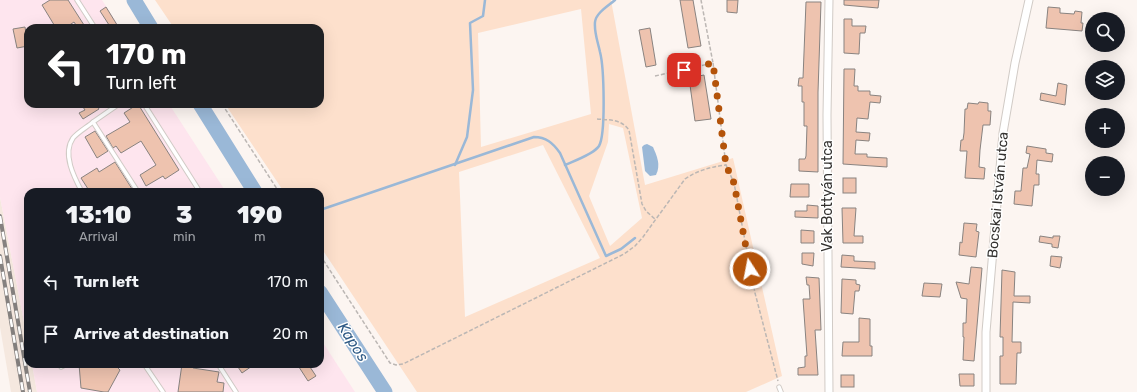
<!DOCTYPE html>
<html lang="en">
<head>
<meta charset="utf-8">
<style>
	body { margin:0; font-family:Rubik,sans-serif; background:#242831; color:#f1f3f6; height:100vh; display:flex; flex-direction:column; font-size:15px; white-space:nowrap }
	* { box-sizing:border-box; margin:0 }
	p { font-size:13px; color:#9ea1a6 }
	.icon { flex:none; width:22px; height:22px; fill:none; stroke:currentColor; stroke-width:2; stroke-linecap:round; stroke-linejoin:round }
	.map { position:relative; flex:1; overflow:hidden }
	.panel { position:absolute; left:24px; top:188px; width:300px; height:180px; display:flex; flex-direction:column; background:#171b24; border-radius:12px; box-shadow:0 4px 16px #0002 }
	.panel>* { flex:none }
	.banner { position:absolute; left:24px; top:24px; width:300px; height:84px; border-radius:12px; box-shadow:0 4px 16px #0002; background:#202124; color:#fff; overflow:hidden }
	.fabs { position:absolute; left:1085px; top:12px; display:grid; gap:8px }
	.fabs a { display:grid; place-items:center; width:40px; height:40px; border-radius:50%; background:#171b24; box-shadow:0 4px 16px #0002; font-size:20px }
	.pin { position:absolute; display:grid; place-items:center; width:34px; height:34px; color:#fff; margin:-17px; border-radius:8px; box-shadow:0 2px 6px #0006 }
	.me { position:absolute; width:44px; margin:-22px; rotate:349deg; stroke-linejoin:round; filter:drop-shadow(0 0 3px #0008) }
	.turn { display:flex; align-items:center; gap:14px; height:84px; padding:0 16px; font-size:18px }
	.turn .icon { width:52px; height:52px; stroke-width:2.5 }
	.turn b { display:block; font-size:28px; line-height:34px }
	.eta { display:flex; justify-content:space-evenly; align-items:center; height:68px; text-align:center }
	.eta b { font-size:24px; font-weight:800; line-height:28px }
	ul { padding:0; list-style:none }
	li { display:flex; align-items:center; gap:12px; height:52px; padding:0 16px }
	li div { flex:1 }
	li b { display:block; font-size:15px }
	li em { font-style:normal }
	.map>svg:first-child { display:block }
	.built { fill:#f5e8df }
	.industrial { fill:#fee5ee }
	.green { fill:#fde0cc; fill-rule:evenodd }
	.water { fill:#9ab8d7 }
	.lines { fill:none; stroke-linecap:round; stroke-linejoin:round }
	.stream { stroke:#9ab8d7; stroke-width:2.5 }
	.river { stroke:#9ab8d7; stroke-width:15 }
	.building { fill:#eec3af; stroke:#898380 }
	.service-casing { stroke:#d1cbc6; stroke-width:5.5 }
	.minor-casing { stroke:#d1cbc6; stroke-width:9 }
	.path { stroke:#bcb7b4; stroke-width:1.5; stroke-dasharray:4 2; stroke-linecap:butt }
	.service { stroke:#fff; stroke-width:3.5 }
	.minor { stroke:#fff; stroke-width:7 }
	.rail-casing { stroke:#85817f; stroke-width:4 }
	.rail { stroke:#fff; stroke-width:2.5; stroke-dasharray:8; stroke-linecap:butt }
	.route { stroke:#b45309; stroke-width:7; stroke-dasharray:0 12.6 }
	.labels { text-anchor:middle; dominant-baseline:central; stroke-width:3; stroke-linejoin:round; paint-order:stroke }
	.street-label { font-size:14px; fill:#33312f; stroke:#fff }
	.water-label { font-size:15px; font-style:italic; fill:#2d5984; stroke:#fff }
</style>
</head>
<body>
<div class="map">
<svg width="1137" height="392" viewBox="0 0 1137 392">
	<rect width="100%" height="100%" fill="#fcf5f1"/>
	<!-- built -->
	<polygon class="built" points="0,197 28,343 28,364 32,364 37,392 11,392 0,327"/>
	<!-- industrial -->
	<g class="industrial">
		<polygon points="0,0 102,0 120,28 28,28 28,104 169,104 226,192 28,192 28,343 0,197"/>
		<polygon points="320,338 355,392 37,392 32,364 320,364"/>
	</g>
	<!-- green -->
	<path class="green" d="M155,0H611L645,185L733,158L782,376L746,392H417L320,246V192H284L225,104H320V28H174ZM581,9L591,114L481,147L478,33ZM609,124L623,128L642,218L610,246L589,196L608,142ZM543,145L600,258L465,317L459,172Z"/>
	<!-- water -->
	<path class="water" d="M647,144L653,147C657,156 661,165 656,175L650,176L645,171L642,147L644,145Z"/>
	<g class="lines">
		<!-- stream -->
		<g class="stream">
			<polyline points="455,165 467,137 473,90 470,23 483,16 485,0"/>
			<path d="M565,165C574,161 594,154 599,146C606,134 604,67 600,52C598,42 594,33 595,22C596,13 608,6 615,0"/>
			<path d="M320,210L534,137C546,137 553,143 560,153L606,256L621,249L635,238"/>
		</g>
		<!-- river -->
		<g class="river">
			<polyline points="134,0 151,28"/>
			<polyline points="200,104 255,192"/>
			<polyline points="320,292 385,392"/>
		</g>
	</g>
	<!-- building -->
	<g class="building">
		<polygon points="50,0 68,0 84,25 78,28 74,22 65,28 56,28 42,5"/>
		<polygon points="680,0 693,0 701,46 688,48"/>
		<polygon points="727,0 738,0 737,13 727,12"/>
		<polygon points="844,0 879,0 878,8 844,5"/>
		<polygon points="806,2 821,2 818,92 818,172 799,171 799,159 805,159 806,156 807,126 804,126 804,102 802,102 802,86 798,86 799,78 803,78"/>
		<polygon points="106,7 119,28 111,28 100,11"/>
		<polygon points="1048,7 1060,8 1060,13 1074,14 1075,11 1082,12 1081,23 1083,23 1082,31 1046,28"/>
		<polygon points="844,19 852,19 852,26 866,26 865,33 860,33 859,54 844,53"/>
		<polygon points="25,27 28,46 17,48 13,29"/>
		<polygon points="650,28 656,65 646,67 639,30"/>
		<polygon points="844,69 855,69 854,86 858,86 858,91 870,91 870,95 881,96 880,103 870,102 868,119 857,118 856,132 870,133 869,141 856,140 855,154 867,154 867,157 887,158 887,167 843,164"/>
		<polygon points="704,75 711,119 695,121 689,78"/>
		<polygon points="1058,83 1067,85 1065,105 1040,100 1041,93 1056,96"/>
		<polygon points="979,102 988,103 988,111 991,111 990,125 983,125 980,150 979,167 985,168 984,179 965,178 967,151 960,151 961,140 963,140 964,133 965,109 967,109 968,103 978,104"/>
		<polygon points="81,104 96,104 99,109 83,119 79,113 85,110"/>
		<polygon points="138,104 179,170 165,179 163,176 146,186 140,175 156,165 141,141 121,153 116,146 113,148 106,136 130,122 124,113"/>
		<polygon points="95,131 108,151 97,158 85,137"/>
		<polygon points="1027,146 1046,149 1046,153 1053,154 1052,162 1037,160 1036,174 1039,174 1039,185 1034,185 1032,206 1014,204 1015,191 1021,191 1023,168 1027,168 1030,154 1026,153"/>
		<polygon points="115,162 134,192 90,192 81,178 97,168 99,172"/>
		<rect x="843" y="178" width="13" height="15"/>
		<polygon points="791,184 809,184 809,197 790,197"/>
		<polygon points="807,205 818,206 818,218 795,217 795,211 807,211"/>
		<polygon points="842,208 856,208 854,236 863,236 863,243 843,243"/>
		<polygon points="964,223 977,224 976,231 979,232 976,257 959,255 960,242 962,243"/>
		<polygon points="801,230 814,231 814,243 801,243"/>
		<polygon points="1040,236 1053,238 1053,236 1060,236 1058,248 1052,247 1052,244 1039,242"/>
		<polygon points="802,253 814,253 813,266 802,264"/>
		<polygon points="842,255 854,256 854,261 875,262 875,269 841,267"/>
		<polygon points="1051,256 1062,257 1060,268 1050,266"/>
		<polygon points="971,267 982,268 974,361 963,360 964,337 963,337 963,323 966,323 967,299 961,298 956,282 969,284"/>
		<polygon points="1002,270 1015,272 1014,296 1030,296 1030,303 1013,302 1012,342 1021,342 1021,353 1017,353 1016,384 1000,384 1000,356 1003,356 1003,337 1000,337"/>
		<polygon points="806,277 819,278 821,330 815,330 818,375 798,375 798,368 805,367 805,356 807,356 803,299 810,299 809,285 807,285"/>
		<polygon points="842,279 856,280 856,284 860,285 859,291 855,291 853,314 841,313"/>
		<polygon points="924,283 942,284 940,297 922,296"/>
		<polygon points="859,318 870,319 870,346 872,346 872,356 842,356 843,342 859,342"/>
		<polygon points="79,364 114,364 120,370 108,392 104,392 81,388"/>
		<polygon points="182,364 194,364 193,368 219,372 217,382 224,383 223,392 178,392"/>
		<polygon points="236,364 255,364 242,373"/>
		<polygon points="297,364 308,364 316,376 308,381"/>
		<polygon points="959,374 974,374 974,386 960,386"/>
		<rect x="841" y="375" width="13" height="12"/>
	</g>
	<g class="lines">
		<defs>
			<g id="service">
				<polyline points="77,0 95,28"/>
				<polyline points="119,104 93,122 138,192"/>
				<polyline points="144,104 200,192"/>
				<path d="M82,192C74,177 62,154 73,138C78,132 87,127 93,122"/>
				<polyline points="144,364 163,392"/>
				<polyline points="218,364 236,392"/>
				<polyline points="61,367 67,364"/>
				<polyline points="779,387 781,392"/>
			</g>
			<g id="minor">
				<polyline points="829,392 827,115 829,0"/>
				<polyline points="986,392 986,332 1003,133 1015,63 1029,0"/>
			</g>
		</defs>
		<!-- service casing -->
		<use href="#service" class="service-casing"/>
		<!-- minor casing -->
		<use href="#minor" class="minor-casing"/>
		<!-- path -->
		<g class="path">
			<polyline points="713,63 726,165 734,183 755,293 778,381"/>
			<polyline points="655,76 713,63 701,0"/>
			<polyline points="222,104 279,192"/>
			<path d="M597,119C610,120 621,119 629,130L642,204L646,211L656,220"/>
			<path d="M320,255L390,363L396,365L403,364L624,254L635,246L643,237L685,179C698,170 711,167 726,165"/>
		</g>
		<!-- service -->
		<use href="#service" class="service"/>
		<!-- minor -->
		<use href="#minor" class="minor"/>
		<defs>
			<g id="rail">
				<polyline points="0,216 30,392"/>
				<polyline points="0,256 23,392"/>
			</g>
		</defs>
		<!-- rail casing -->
		<use href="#rail" class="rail-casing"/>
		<!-- rail -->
		<use href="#rail" class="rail"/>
	</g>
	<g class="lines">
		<!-- route -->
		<polyline class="route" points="684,70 713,63 726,165 734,183 750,269"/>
	</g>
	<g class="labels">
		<!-- street labels -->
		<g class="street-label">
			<text transform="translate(998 195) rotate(-85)">Bocskai István utca</text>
			<text transform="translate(827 196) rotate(-90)">Vak Bottyán utca</text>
		</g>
		<!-- water labels -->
		<g class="water-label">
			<text transform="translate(353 342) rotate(57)">Kapos</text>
		</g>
	</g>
</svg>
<div class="fabs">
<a><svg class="icon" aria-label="search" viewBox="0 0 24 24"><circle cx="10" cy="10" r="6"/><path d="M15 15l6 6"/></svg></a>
<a><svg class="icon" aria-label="layers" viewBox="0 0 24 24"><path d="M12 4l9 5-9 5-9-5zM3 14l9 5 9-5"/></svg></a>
<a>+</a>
<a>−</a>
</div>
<div class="pin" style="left:684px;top:70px;background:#d93025"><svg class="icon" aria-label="arrive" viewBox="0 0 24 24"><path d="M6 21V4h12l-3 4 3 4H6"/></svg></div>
<svg class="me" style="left:750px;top:269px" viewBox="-20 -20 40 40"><circle r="17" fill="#b45309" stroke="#fff" stroke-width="3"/><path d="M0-11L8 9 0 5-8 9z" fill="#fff"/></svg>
<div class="banner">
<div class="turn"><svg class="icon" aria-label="left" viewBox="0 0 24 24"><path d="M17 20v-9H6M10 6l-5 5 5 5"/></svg><div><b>170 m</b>Turn left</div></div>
</div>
<section class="panel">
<div class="eta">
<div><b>13:10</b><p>Arrival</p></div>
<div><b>3</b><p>min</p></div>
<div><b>190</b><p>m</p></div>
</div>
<ul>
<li><svg class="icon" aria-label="left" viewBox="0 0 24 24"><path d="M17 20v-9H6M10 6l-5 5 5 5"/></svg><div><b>Turn left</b></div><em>170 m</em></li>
<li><svg class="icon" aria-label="arrive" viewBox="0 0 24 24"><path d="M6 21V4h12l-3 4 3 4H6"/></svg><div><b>Arrive at destination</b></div><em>20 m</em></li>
</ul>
</section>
</div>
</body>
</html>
